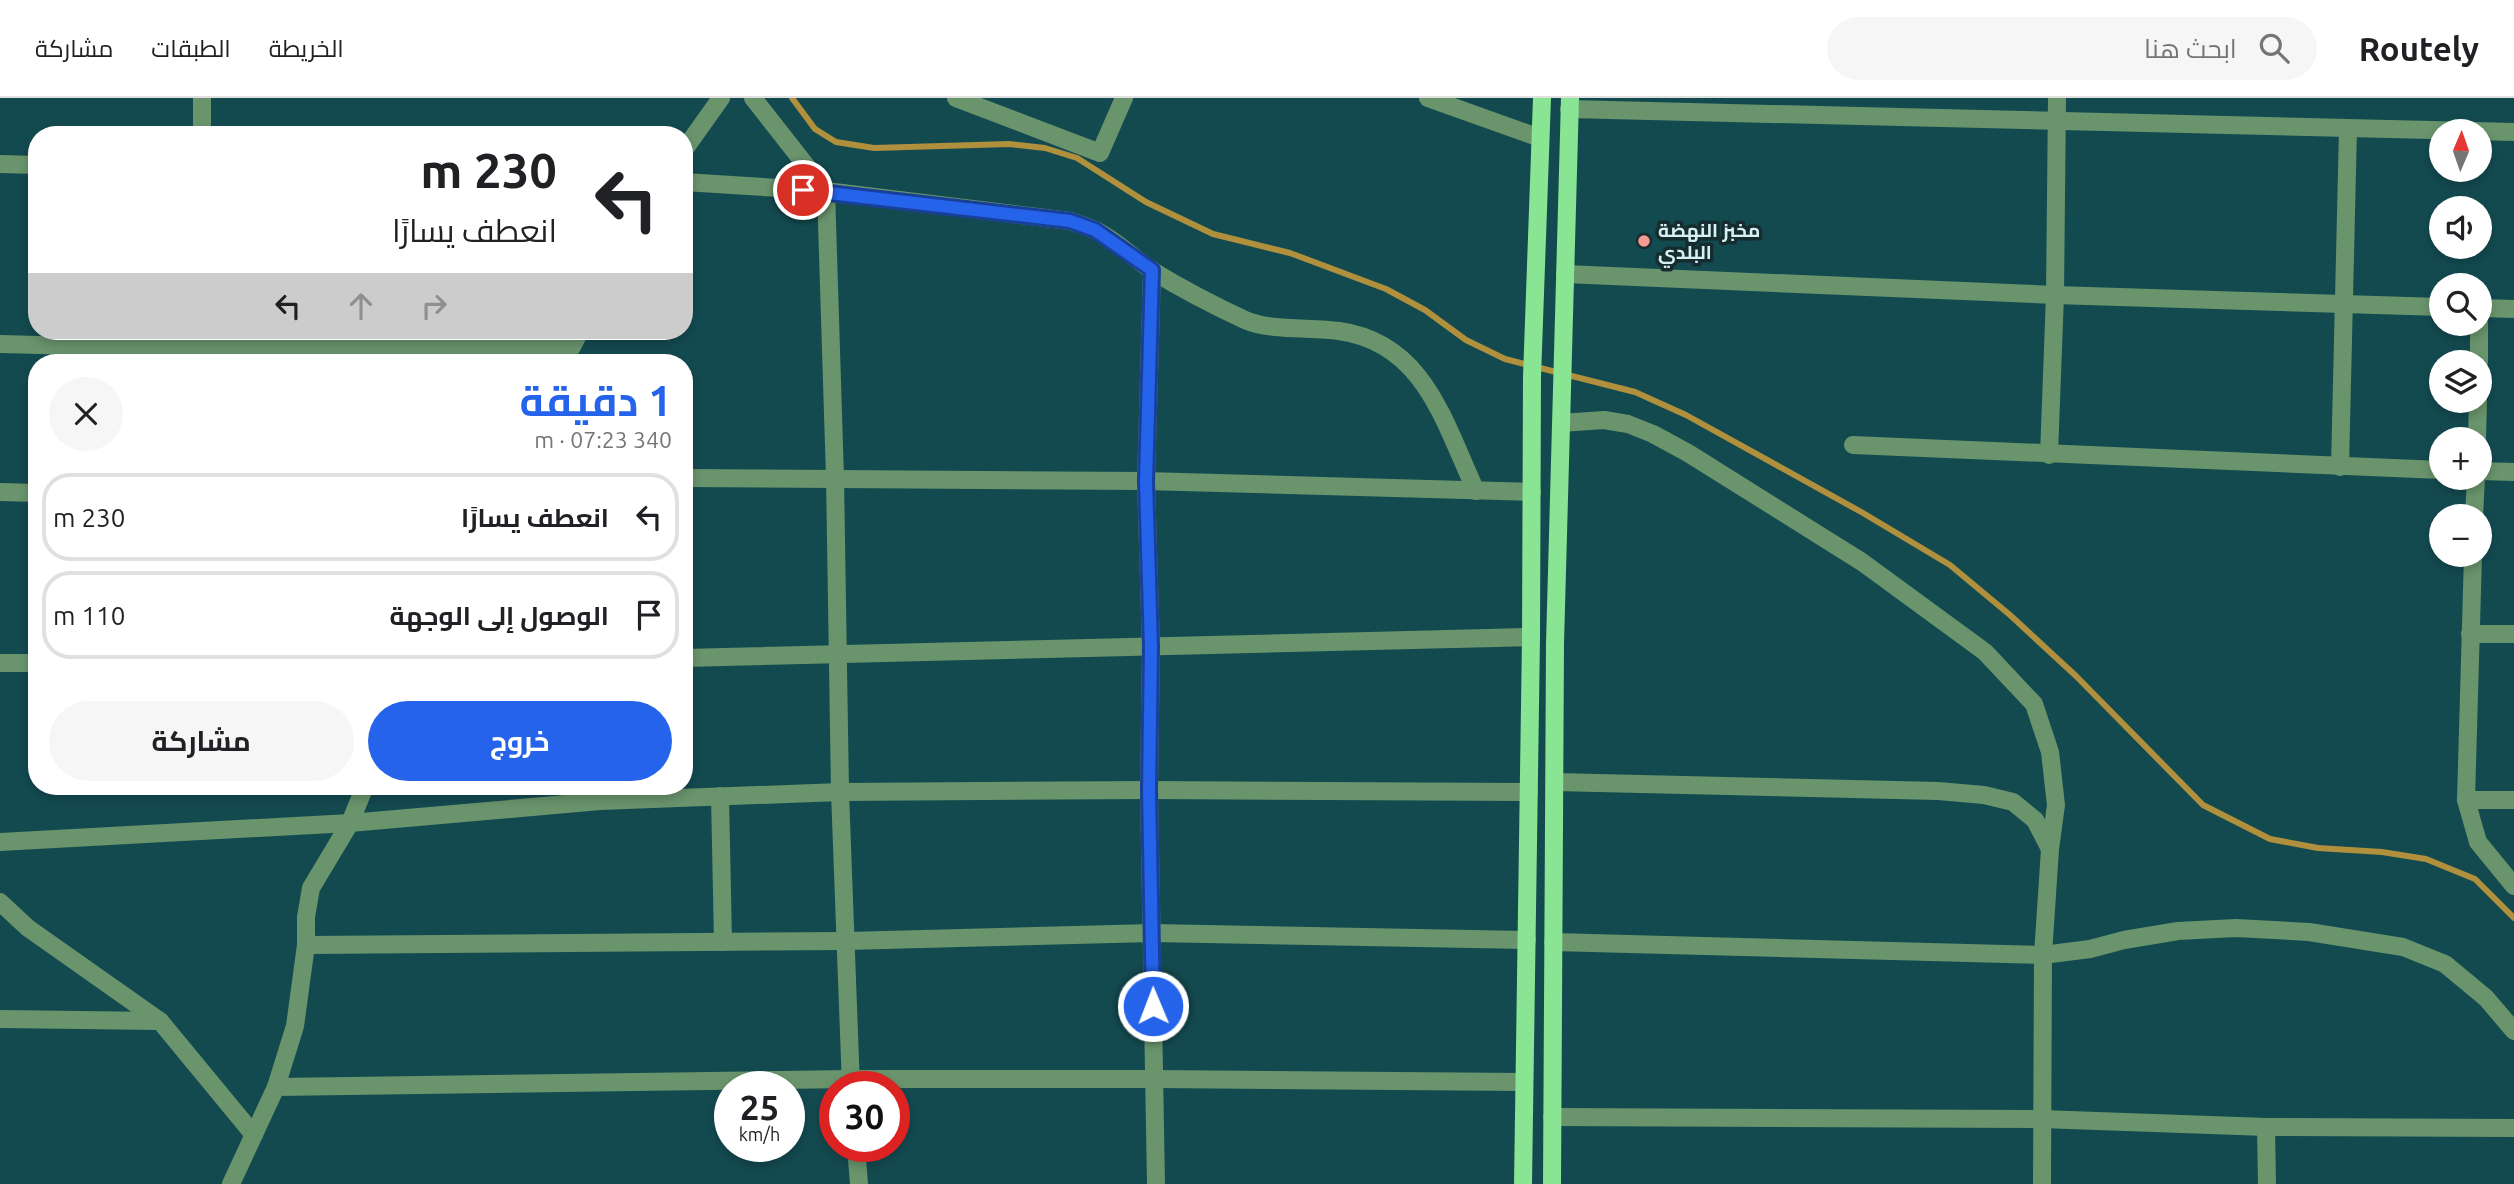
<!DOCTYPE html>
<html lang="ar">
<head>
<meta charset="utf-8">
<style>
	body { margin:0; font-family:Ubuntu,Cairo,sans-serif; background:#f6f6f6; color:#202124; direction:rtl; height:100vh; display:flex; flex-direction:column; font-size:26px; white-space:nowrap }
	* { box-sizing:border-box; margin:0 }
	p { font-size:23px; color:#757577 }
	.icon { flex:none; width:38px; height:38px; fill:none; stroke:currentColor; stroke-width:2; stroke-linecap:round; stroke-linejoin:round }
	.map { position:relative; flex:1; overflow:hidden; direction:ltr }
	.side { position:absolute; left:28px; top:256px; width:665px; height:441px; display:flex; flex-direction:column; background:#fff; border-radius:28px; box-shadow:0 4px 10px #0003; direction:rtl }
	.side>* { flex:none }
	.top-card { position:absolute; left:28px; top:28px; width:665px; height:214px; border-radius:28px; box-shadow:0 4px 10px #0003; direction:rtl; background:#fff; color:#202124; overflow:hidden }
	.needle { width:46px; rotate:2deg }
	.controls { position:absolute; left:2429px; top:21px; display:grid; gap:14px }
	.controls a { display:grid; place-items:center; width:63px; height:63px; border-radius:50%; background:#fff; box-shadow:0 4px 10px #0003; font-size:35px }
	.speed { position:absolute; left:714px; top:973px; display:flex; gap:14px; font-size:35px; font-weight:700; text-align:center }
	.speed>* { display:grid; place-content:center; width:91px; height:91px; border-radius:50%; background:#fff; box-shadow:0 4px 10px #0003; line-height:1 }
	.speed small { font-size:18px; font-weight:400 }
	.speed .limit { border:10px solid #d22; background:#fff; color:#111 }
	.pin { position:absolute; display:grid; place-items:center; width:60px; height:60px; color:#fff; margin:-30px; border:4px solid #fff; border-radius:50%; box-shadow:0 2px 7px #0007 }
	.me { position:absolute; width:77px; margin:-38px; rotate:359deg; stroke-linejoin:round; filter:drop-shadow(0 0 5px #0008) }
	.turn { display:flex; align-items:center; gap:24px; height:147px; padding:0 21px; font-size:32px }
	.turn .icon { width:91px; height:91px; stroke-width:2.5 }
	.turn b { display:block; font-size:49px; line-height:60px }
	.lanes { display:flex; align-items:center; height:66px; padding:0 21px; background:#0003; justify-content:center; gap:35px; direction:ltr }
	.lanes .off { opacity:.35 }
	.round { display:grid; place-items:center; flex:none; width:74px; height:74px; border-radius:37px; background:#f6f6f6 }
	.overview { display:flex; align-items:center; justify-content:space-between; height:119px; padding:0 21px }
	h1 { font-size:42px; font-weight:700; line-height:52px; color:#2563eb }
	.button { display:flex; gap:14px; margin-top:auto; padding:14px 21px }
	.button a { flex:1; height:80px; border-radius:42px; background:#2563eb; color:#fff; font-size:28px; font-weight:700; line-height:80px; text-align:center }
	.button a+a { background:#f6f6f6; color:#202124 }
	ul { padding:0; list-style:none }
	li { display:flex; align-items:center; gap:21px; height:88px; margin:0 14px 10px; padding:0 7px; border:4px solid #e0e0e0; border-radius:28px }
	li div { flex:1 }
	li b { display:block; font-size:26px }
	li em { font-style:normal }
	header { display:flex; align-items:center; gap:42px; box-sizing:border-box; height:98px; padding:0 35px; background:#fff; border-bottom:2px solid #e0e0e0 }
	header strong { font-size:33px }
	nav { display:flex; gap:38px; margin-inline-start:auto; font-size:24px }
	.search { width:490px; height:63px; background:#f6f6f6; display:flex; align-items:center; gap:18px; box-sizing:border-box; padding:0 24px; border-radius:38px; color:#757577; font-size:26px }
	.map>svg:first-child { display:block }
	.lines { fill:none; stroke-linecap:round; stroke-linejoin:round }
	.stream { stroke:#b08f3d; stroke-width:6 }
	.minor { stroke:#69946c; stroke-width:18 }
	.major { stroke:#89e493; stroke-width:18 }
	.route-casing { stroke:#184099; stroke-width:18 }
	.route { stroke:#2563eb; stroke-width:12 }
	.poi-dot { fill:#f59c92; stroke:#162c2f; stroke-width:2.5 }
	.labels { text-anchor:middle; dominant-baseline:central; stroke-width:7; stroke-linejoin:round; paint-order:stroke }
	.poi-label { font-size:19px; font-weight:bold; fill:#d6f1f4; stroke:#162c2f; text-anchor:start }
</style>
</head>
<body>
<header>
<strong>Routely</strong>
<div class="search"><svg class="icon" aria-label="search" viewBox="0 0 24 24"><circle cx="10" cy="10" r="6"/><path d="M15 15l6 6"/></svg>ابحث هنا</div>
<nav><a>الخريطة</a><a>الطبقات</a><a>مشاركة</a></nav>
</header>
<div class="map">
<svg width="2514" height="1086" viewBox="0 0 2514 1086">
	<rect width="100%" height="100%" fill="#134a50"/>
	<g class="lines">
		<!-- stream -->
		<polyline class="stream" points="792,0 815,31 836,44 874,50 1009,46 1045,50 1077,60 1146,104 1213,136 1290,155 1386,191 1425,212 1466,242 1505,261 1635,294 1686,317 1863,415 1950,467 2010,517 2076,578 2203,707 2270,741 2318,750 2382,754 2426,761 2475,781 2514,820"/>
		<!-- minor -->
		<g class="minor">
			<path d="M753,0L826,93L1070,123C1078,126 1087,128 1095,132C1116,142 1132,159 1151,172C1177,188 1217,209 1245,222C1269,233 1311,229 1339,233C1425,245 1444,325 1476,393"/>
			<polyline points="956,0 1100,55 1124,0"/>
			<polyline points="1428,0 1540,40"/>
			<polyline points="1569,11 2514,34"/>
			<polyline points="202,37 202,0"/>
			<polyline points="684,52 721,0"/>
			<polyline points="0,66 37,67"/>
			<polyline points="684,84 826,93 835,379 840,694 851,989"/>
			<polyline points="1152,172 1146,383 1151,549 1149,692 1156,1086"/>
			<polyline points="1565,176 2055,197 2441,209"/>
			<polyline points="2480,210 2514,211"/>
			<polyline points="0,246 197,251 572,248"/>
			<polyline points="197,251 197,233"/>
			<polyline points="564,264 580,233"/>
			<polyline points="2479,264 2479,226"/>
			<polyline points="1561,325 1604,322 1628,326 1653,336 1688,355 1862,464 1985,554 2034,606 2050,654 2056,707 2050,751"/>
			<polyline points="2477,341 2478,303"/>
			<polyline points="1853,347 2441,372"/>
			<polyline points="2049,357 2055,197 2057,0"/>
			<polyline points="2340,369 2348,31"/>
			<polyline points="2480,373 2514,374"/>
			<polyline points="684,380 1146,383 1532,394"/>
			<polyline points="0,394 37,395"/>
			<polyline points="2474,418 2476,380"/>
			<polyline points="2473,457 2466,702 2478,744 2514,788"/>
			<polyline points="2470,536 2514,536"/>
			<polyline points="684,560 1531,539"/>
			<polyline points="0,565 37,565"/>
			<polyline points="1555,684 1938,693 1984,697 2013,704 2035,722 2050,751 2043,857 2042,1086"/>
			<polyline points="720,698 723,844"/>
			<polyline points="2466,702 2514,702"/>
			<polyline points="0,744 350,725 600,703 840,694 1149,692 1529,694"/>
			<polyline points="0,804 28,830 160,923 254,1037"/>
			<polyline points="1553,844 2043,857 2090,851 2124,842 2178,833 2236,830 2309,834 2403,849 2445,866 2486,900 2514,933"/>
			<polyline points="306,847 846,843 1152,835 1527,842"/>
			<polyline points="0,921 160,923"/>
			<polyline points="276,989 851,981 1154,981 1524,984"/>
			<polyline points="1552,1019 2041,1021 2266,1029 2514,1030"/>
			<polyline points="2266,1029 2267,1086"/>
			<polyline points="856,1048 859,1086"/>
			<polyline points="231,1086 276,989 295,928 306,847 306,819 311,790 350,725 365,688"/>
		</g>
		<!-- major -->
		<g class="major">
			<polyline points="1523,1086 1531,539 1532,279 1542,0"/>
			<polyline points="1552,1086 1555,546 1570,0"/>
		</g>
	</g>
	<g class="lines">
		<defs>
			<polyline id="route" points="803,92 1070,123 1095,132 1152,172 1146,383 1151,549 1149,692 1153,908"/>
		</defs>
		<!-- route casing -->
		<use href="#route" class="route-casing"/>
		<!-- route -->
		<use href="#route" class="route"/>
	</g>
	<!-- markers -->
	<circle class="poi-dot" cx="1644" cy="143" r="7"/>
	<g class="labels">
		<!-- poi labels -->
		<g class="poi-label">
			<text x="1658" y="132">مخبز النهضة<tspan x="1658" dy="22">البلدي</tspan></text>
		</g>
	</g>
</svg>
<div class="controls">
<a><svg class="needle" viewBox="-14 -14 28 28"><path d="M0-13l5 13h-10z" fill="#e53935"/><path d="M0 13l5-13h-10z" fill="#757577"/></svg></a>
<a><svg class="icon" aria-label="sound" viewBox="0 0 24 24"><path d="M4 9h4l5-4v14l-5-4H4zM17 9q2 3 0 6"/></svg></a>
<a><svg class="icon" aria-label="search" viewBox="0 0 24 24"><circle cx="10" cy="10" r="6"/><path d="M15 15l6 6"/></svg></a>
<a><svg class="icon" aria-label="layers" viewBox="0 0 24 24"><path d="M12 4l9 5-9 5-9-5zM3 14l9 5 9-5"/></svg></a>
<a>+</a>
<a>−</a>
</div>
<div class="speed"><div>25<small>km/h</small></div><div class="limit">30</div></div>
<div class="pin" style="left:803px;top:92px;background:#d93025"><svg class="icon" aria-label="arrive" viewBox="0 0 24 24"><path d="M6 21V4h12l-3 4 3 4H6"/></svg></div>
<svg class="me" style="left:1153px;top:908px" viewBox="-20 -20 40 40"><circle r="17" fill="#2563eb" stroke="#fff" stroke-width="3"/><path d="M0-11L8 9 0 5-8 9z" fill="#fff"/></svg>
<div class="top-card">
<div class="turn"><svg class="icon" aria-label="left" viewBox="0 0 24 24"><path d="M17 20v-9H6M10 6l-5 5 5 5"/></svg><div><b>230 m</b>انعطف يسارًا</div></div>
<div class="lanes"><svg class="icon" aria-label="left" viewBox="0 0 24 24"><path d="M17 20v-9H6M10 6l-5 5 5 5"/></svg><svg class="icon off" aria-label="ahead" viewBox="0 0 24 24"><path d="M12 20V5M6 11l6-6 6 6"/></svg><svg class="icon off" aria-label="right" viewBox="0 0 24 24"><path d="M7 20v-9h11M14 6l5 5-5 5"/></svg></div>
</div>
<section class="side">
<div class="overview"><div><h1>1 دقيقة</h1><p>340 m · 07:23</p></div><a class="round"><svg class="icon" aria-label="close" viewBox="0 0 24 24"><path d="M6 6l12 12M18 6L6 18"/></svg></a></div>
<ul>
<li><svg class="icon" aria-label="left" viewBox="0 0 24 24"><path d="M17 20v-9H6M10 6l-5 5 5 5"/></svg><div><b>انعطف يسارًا</b></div><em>230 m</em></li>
<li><svg class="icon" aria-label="arrive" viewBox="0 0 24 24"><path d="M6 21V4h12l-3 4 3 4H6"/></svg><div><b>الوصول إلى الوجهة</b></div><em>110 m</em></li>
</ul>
<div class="button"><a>خروج</a><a>مشاركة</a></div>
</section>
</div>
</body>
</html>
